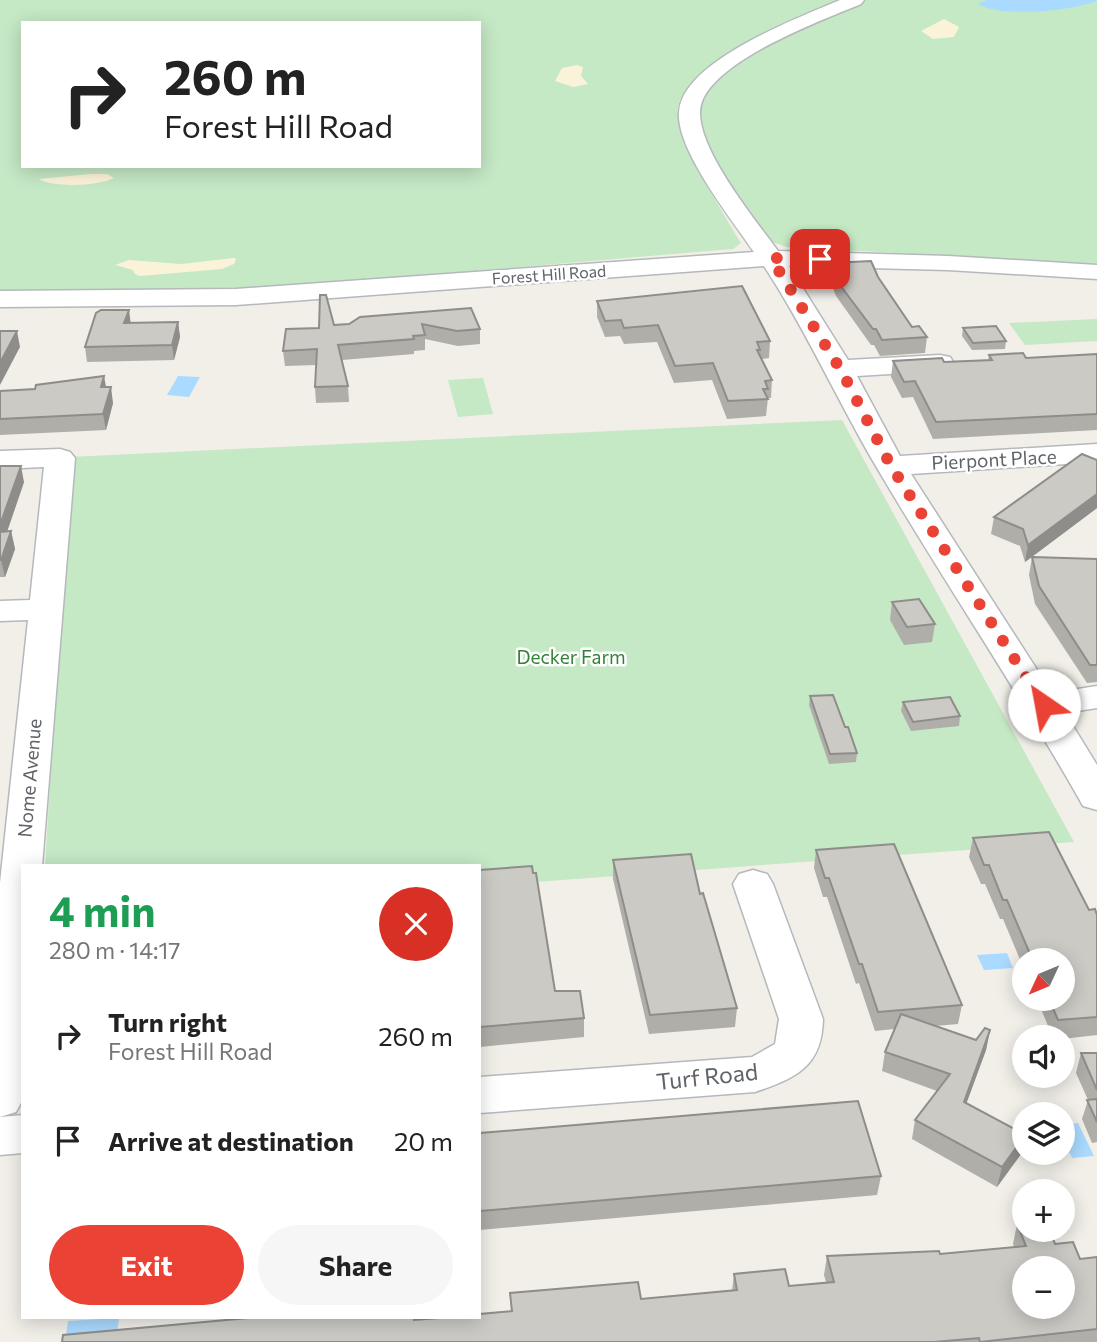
<!DOCTYPE html>
<html lang="en">
<head>
<meta charset="utf-8">
<style>
	body { margin:0; font-family:Commissioner,sans-serif; background:#f6f6f6; color:#222; height:100vh; display:flex; flex-direction:column; font-size:26px; white-space:nowrap }
	* { box-sizing:border-box; margin:0 }
	p { font-size:23px; color:#767676 }
	.icon { flex:none; width:38px; height:38px; fill:none; stroke:currentColor; stroke-width:2; stroke-linecap:round; stroke-linejoin:round }
	.map { position:relative; flex:1; overflow:hidden }
	.side { position:absolute; left:21px; top:864px; width:460px; height:455px; display:flex; flex-direction:column; background:#fff; border-radius:0px; box-shadow:0 4px 18px #0003 }
	.side>* { flex:none }
	.banner { position:absolute; left:21px; top:21px; width:460px; height:147px; border-radius:0px; box-shadow:0 4px 18px #0003; background:#fff; color:#222; overflow:hidden }
	.needle { width:46px; rotate:226deg }
	.fabs { position:absolute; left:1012px; top:948px; display:grid; gap:14px }
	.fabs a { display:grid; place-items:center; width:63px; height:63px; border-radius:50%; background:#fff; box-shadow:0 4px 18px #0003; font-size:35px }
	.pin { position:absolute; display:grid; place-items:center; width:60px; height:60px; color:#fff; margin:-30px; border-radius:14px; box-shadow:0 4px 10px #0006 }
	.me { position:absolute; width:77px; margin:-38px; rotate:327deg; stroke-linejoin:round; filter:drop-shadow(0 0 5px #0008) }
	.turn { display:flex; align-items:center; gap:24px; height:147px; padding:0 28px; font-size:32px }
	.turn .icon { width:91px; height:91px; stroke-width:2.5 }
	.turn b { display:block; font-size:49px; line-height:60px }
	.round { display:grid; place-items:center; flex:none; width:74px; height:74px; border-radius:37px; background:#f6f6f6 }
	.headline { display:flex; align-items:center; justify-content:space-between; height:119px; padding:0 28px }
	h1 { font-size:42px; font-weight:700; line-height:52px; color:#1e9e55 }
	.cta { display:flex; gap:14px; margin-top:auto; padding:14px 28px }
	.cta a { flex:1; height:80px; border-radius:42px; background:#ea4335; color:#fff; font-size:28px; font-weight:700; line-height:80px; text-align:center }
	.cta a+a { background:#f6f6f6; color:#222 }
	ul { padding:0; list-style:none }
	li { display:flex; align-items:center; gap:21px; height:105px; padding:0 28px }
	li div { flex:1 }
	li b { display:block; font-size:26px }
	li em { font-style:normal }
	.map>svg:first-child { display:block }
	.green { fill:#c5e8c5; fill-rule:evenodd }
	.sand { fill:#fbf3d9 }
	.water { fill:#aadaff }
	.lines { fill:none; stroke-linecap:round; stroke-linejoin:round }
	.minor-casing { stroke:#b5b8bc; stroke-width:3 }
	.minor { fill:#fff; fill-rule:evenodd }
	.wall { fill:#afaea9 }
	.shaded-wall { fill:#8f8d8a }
	.building { fill:#cccac5; stroke:#8f8d8a; stroke-width:2; fill-rule:evenodd }
	.route { stroke:#ea4335; stroke-width:12; stroke-dasharray:0 21.6 }
	.labels { text-anchor:middle; dominant-baseline:central; stroke-width:5; stroke-linejoin:round; paint-order:stroke }
	.far-street-label { font-size:16px; fill:#5f6368; stroke:#fff }
	.street-label { font-size:19px; fill:#5f6368; stroke:#fff }
	.park-label { font-size:19px; fill:#348238; stroke:#fff }
	.near-street-label { font-size:23px; fill:#5f6368; stroke:#fff }
</style>
</head>
<body>
<div class="map">
<svg width="1097" height="1342" viewBox="0 0 1097 1342">
	<rect width="100%" height="100%" fill="#f1efe8"/>
	<!-- green -->
	<g class="green">
		<path d="M0,0H846L705,72C695,81 682,92 678,106C672,131 726,218 741,243L733,249L237,291L0,294ZM23,23H480V166H23Z"/>
		<path d="M864,0H1097V264L786,247L773,242L714,160L705,142L695,105C731,49 806,25 864,0Z"/>
		<polygon points="1097,319 1097,341 1025,345 1009,323"/>
		<polygon points="483,378 493,414 458,417 448,380"/>
		<polygon points="842,420 1074,842 480,886 480,866 45,866 70,457"/>
	</g>
	<!-- sand -->
	<g class="sand">
		<polygon points="944,19 959,27 954,37 933,39 921,31"/>
		<polygon points="577,65 583,67 581,76 588,84 573,87 555,81 562,68"/>
		<path d="M90,174H107L114,178C98,186 54,188 39,179Z"/>
		<polygon points="234,258 236,259 234,264 222,269 140,276 135,274 133,270 115,265 129,260 181,264"/>
	</g>
	<!-- water -->
	<g class="water">
		<path d="M986,0H1097V1C1070,11 1002,18 978,4Z"/>
		<polygon points="178,376 200,377 189,397 167,395"/>
		<polygon points="1007,953 1013,968 984,970 977,955"/>
		<polygon points="1078,1123 1094,1156 1072,1158 1062,1136 1062,1125"/>
		<polygon points="119,1318 116,1341 65,1342 68,1321"/>
	</g>
	<g class="lines">
		<defs>
			<g id="minor">
				<path d="M840,0H864L861,4C823,20 699,65 700,113C700,153 755,219 778,251L948,256L1097,265V279L948,270L789,266L848,360L940,355L950,357L954,363L950,369L940,371L857,376L900,456L1097,444V462L911,474L1052,693L1097,686V708L1065,713L1097,765V810L1083,806L1078,797C1012,681 937,571 870,456C834,393 804,327 764,266L236,305L0,307V291L236,289L754,252C733,221 676,150 679,112C682,61 798,18 840,0Z"/>
				<polygon points="60,449 70,452 75,458 42,866 23,866 23,1099 16,1112 0,1117 0,883 28,620 0,621 0,601 30,600 44,467 0,469 0,451"/>
				<path d="M753,870L767,874L773,884L823,1019C822,1067 796,1078 755,1092L480,1113V1077L752,1057L775,1044L779,1019L733,884L739,874Z"/>
				<polygon points="23,1115 23,1153 0,1155 0,1117"/>
			</g>
		</defs>
		<!-- minor casing -->
		<use href="#minor" class="minor-casing"/>
		<!-- minor -->
		<use href="#minor" class="minor"/>
	</g>
	<!-- wall -->
	<g class="wall">
		<polygon points="831,263 878,277 912,327 927,337 925,353 880,356 874,345 871,345 836,296 829,278"/>
		<polygon points="597,301 770,341 769,358 761,359 772,380 771,398 768,398 766,416 727,419 712,380 674,383 657,342 624,344 620,336 605,337 597,317"/>
		<polygon points="360,317 480,329 480,344 458,346 425,339 425,350 414,351 414,354 342,360 348,386 349,402 316,403 315,387 316,365 285,366 283,351 319,328 349,324"/>
		<polygon points="178,322 180,337 174,360 87,362 85,347 131,323"/>
		<polygon points="963,328 1006,341 1005,349 972,350 962,336"/>
		<polygon points="1097,354 1097,430 933,439 913,397 902,398 891,377 893,361 944,362 988,360 989,355 1026,358"/>
		<polygon points="106,387 113,403 106,430 0,435 0,391"/>
		<polygon points="1097,460 1097,508 1025,562 1020,546 991,534 994,517"/>
		<polygon points="0,466 24,482 7,532 11,531 15,549 5,577 0,577"/>
		<polygon points="1032,557 1097,559 1097,682 1087,683 1035,604 1029,575"/>
		<polygon points="892,602 935,624 932,642 904,645 890,620"/>
		<polygon points="810,696 845,727 857,753 856,762 829,764 809,705"/>
		<polygon points="903,702 960,716 959,726 911,731 901,711"/>
		<polygon points="973,838 1097,915 1097,1035 1062,1039 1053,1038 1037,999 1062,999 1062,961 1024,961 1024,969 1003,919 1000,919 985,884 981,884 969,857"/>
		<polygon points="816,850 962,1005 958,1024 935,1026 976,1040 990,1030 986,1050 966,1103 1021,1154 997,1187 912,1139 915,1120 937,1091 882,1071 885,1052 894,1029 875,1031 859,983 856,984 827,897 823,897 814,868"/>
		<polygon points="613,860 700,894 737,1008 735,1027 649,1034 613,879"/>
		<polygon points="480,870 555,991 584,1018 584,1037 480,1047"/>
		<polygon points="1081,1053 1097,1053 1097,1142 1092,1143 1082,1119 1088,1100 1076,1073"/>
		<polygon points="480,1133 881,1176 877,1195 480,1230"/>
		<polygon points="1017,1224 1055,1244 1080,1259 1097,1257 1097,1342 62,1342 415,1320 511,1311 510,1293 641,1299 732,1291 734,1274 789,1286 826,1282 824,1275 827,1256 940,1254 1014,1247 1013,1244"/>
	</g>
	<!-- shaded-wall -->
	<g class="shaded-wall">
		<polygon points="129,310 131,325 124,323"/>
		<polygon points="178,322 180,337 174,360 172,345"/>
		<polygon points="17,331 20,347 0,385 0,363"/>
		<polygon points="104,376 107,392 101,387"/>
		<polygon points="111,387 113,403 106,430 103,414"/>
		<polygon points="21,466 24,482 1,549 0,543 0,525"/>
		<polygon points="1097,494 1097,508 1025,562 1028,545"/>
		<polygon points="11,531 15,549 5,577 1,560"/>
		<polygon points="990,1030 986,1050 960,1121 964,1102"/>
		<polygon points="1024,1137 1021,1154 997,1187 1002,1167"/>
	</g>
	<!-- building -->
	<g class="building">
		<polygon points="871,261 878,277 912,327 919,326 927,337 882,340 876,329 873,329 837,281 831,263"/>
		<polygon points="742,286 770,341 757,342 760,350 757,350 772,380 765,381 768,389 763,389 768,399 728,401 713,363 675,366 658,325 624,328 621,320 605,321 597,301"/>
		<polygon points="320,295 326,295 334,325 349,324 360,317 471,308 480,329 457,331 422,324 425,335 413,336 414,339 338,345 348,386 315,387 317,349 283,351 286,329 319,328"/>
		<polygon points="101,310 129,310 124,323 178,322 172,345 85,347 96,313"/>
		<polygon points="996,326 1006,341 973,343 963,328"/>
		<polygon points="0,331 17,331 0,363"/>
		<polygon points="1023,353 1026,358 1097,354 1097,414 936,422 915,381 904,382 893,361 942,358 944,362 992,360 989,355"/>
		<polygon points="104,376 101,387 111,387 103,414 0,419 0,391 35,389 36,385"/>
		<polygon points="1082,454 1097,460 1097,494 1028,545 1023,529 994,517"/>
		<polygon points="0,466 21,466 0,525"/>
		<polygon points="11,531 1,560 0,560 0,532"/>
		<polygon points="1032,557 1097,559 1097,665 1090,665 1039,586"/>
		<polygon points="919,599 935,624 907,627 892,602"/>
		<polygon points="833,695 845,727 848,727 857,753 830,754 810,696"/>
		<polygon points="950,697 960,716 913,722 903,702"/>
		<polygon points="1049,832 1089,910 1095,909 1097,915 1097,1017 1058,1020 1049,999 1062,999 1062,961 1033,961 1007,900 1003,900 989,865 984,865 973,838"/>
		<polygon points="894,844 962,1005 878,1012 862,964 859,964 829,878 825,878 816,850"/>
		<polygon points="691,854 700,894 703,893 737,1008 650,1015 613,860"/>
		<polygon points="532,866 533,873 536,873 555,991 580,991 584,1018 480,1027 480,870"/>
		<polygon points="901,1014 976,1040 985,1028 990,1030 964,1102 1024,1134 1024,1137 1002,1167 915,1120 950,1074 885,1052"/>
		<polygon points="1081,1053 1097,1053 1097,1090"/>
		<polygon points="1097,1099 1097,1122 1087,1100"/>
		<polygon points="858,1101 881,1176 480,1211 480,1133"/>
		<path d="M1017,1224H1024V1230H1050L1055,1244L1073,1242L1080,1259L1097,1257V1329L980,1342L979,1338L934,1342H62L63,1335L248,1318H414V1320L440,1318H480V1314L512,1311L510,1293L638,1282L641,1299L737,1290L734,1274L785,1269L789,1286L834,1282L827,1256L939,1251L940,1254L1026,1246ZM1024,1269H1062V1307H1024Z"/>
	</g>
	<g class="lines">
		<!-- route -->
		<polyline class="route" points="820,259 771,258 842,372 891,466 1044,705"/>
	</g>
	<g class="labels">
		<!-- far-street labels -->
		<g class="far-street-label">
			<text transform="translate(549 274) rotate(-4)">Forest Hill Road</text>
		</g>
		<!-- street labels -->
		<g class="street-label">
			<text transform="translate(994 459) rotate(-3)">Pierpont Place</text>
			<text transform="translate(29 778) rotate(-85)">Nome Avenue</text>
		</g>
		<!-- park labels -->
		<g class="park-label">
			<text x="571" y="656">Decker Farm</text>
		</g>
		<!-- near-street labels -->
		<g class="near-street-label">
			<text transform="translate(707 1076) rotate(-6)">Turf Road</text>
		</g>
	</g>
</svg>
<div class="fabs">
<a><svg class="needle" viewBox="-14 -14 28 28"><path d="M0-13l5 13h-10z" fill="#e53935"/><path d="M0 13l5-13h-10z" fill="#767676"/></svg></a>
<a><svg class="icon" aria-label="sound" viewBox="0 0 24 24"><path d="M4 9h4l5-4v14l-5-4H4zM17 9q2 3 0 6"/></svg></a>
<a><svg class="icon" aria-label="layers" viewBox="0 0 24 24"><path d="M12 4l9 5-9 5-9-5zM3 14l9 5 9-5"/></svg></a>
<a>+</a>
<a>−</a>
</div>
<div class="pin" style="left:820px;top:259px;background:#d93025"><svg class="icon" aria-label="arrive" viewBox="0 0 24 24"><path d="M6 21V4h12l-3 4 3 4H6"/></svg></div>
<svg class="me" style="left:1044px;top:705px" viewBox="-20 -20 40 40"><circle r="19" fill="#fff"/><path d="M0-13L10 11 0 6-10 11z" fill="#ea4335"/></svg>
<div class="banner">
<div class="turn"><svg class="icon" aria-label="right" viewBox="0 0 24 24"><path d="M7 20v-9h11M14 6l5 5-5 5"/></svg><div><b>260 m</b>Forest Hill Road</div></div>
</div>
<section class="side">
<div class="headline"><div><h1>4 min</h1><p>280 m · 14:17</p></div><a class="round" style="background:#d93025;color:#fff"><svg class="icon" aria-label="close" viewBox="0 0 24 24"><path d="M6 6l12 12M18 6L6 18"/></svg></a></div>
<ul>
<li><svg class="icon" aria-label="right" viewBox="0 0 24 24"><path d="M7 20v-9h11M14 6l5 5-5 5"/></svg><div><b>Turn right</b><p>Forest Hill Road</p></div><em>260 m</em></li>
<li><svg class="icon" aria-label="arrive" viewBox="0 0 24 24"><path d="M6 21V4h12l-3 4 3 4H6"/></svg><div><b>Arrive at destination</b></div><em>20 m</em></li>
</ul>
<div class="cta"><a>Exit</a><a>Share</a></div>
</section>
</div>
</body>
</html>
